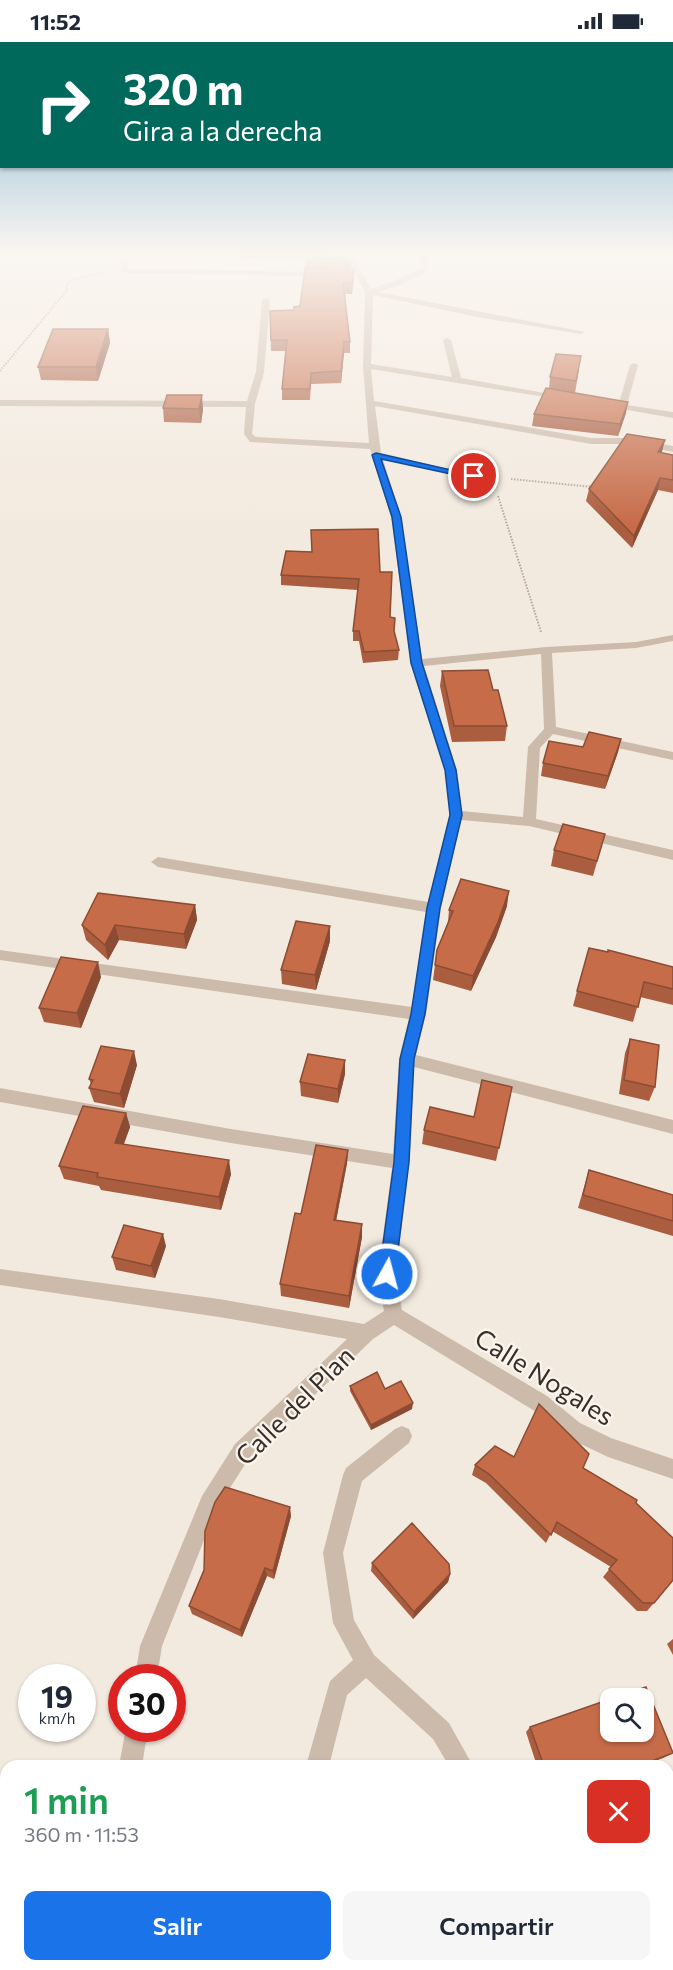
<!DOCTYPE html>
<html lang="es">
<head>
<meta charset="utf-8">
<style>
	body { margin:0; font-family:Commissioner,sans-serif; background:#f6f6f7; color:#1f2937; height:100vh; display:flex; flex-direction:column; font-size:22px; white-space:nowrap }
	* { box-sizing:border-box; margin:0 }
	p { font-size:20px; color:#747a83 }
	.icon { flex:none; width:33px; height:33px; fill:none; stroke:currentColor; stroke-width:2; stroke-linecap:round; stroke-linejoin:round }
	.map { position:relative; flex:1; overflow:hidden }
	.drawer { position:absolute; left:0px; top:1718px; width:674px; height:212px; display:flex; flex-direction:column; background:#fff; border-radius:18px 18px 0 0; box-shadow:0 2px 4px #0004 }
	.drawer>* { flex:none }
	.hud { position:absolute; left:0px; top:0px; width:674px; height:126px; box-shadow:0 2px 4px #0004; background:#00695c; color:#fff; overflow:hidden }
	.fabs { position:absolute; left:600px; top:1646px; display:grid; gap:12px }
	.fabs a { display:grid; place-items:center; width:54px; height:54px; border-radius:12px; background:#fff; box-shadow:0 2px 4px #0004; font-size:30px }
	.speed { position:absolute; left:18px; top:1622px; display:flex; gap:12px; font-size:30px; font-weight:700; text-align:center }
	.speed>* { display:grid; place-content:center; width:78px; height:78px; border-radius:50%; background:#fff; box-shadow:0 2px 4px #0004; line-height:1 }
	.speed small { font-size:15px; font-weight:400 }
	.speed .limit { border:9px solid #d22; background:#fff; color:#111 }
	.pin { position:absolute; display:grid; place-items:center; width:51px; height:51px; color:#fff; margin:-26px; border:3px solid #fff; border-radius:50%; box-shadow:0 2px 6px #0007 }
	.me { position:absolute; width:66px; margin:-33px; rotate:7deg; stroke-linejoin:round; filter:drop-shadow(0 0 4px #0008) }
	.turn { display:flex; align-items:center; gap:21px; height:126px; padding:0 24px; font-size:27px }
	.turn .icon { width:78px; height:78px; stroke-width:2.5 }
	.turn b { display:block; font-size:42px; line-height:51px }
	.round { display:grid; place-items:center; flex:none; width:63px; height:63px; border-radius:12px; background:#f6f6f7 }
	.overview { display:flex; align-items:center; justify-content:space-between; height:102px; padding:0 24px }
	h1 { font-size:36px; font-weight:600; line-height:45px; color:#1e9e55 }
	.primary-button { display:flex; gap:12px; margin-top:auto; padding:12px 24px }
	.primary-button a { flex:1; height:69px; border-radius:12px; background:#1a73e8; color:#fff; font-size:24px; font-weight:600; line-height:69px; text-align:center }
	.primary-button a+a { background:#f6f6f7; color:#1f2937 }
	.status { display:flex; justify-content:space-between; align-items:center; height:42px; padding:0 30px; background:#fff; direction:ltr }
	.status svg { height:16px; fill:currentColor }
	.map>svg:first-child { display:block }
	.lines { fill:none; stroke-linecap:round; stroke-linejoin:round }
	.path { stroke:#b8a594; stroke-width:2; stroke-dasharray:1.5 1.5; stroke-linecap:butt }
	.minor { fill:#cba; fill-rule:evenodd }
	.wall { fill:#ab5d3f }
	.shaded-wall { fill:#8b4c33 }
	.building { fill:#c76c49; stroke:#8b4c33; stroke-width:1.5 }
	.route { fill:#1a73e8; stroke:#114b97; stroke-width:1.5 }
	.labels { text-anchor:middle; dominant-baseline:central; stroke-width:4.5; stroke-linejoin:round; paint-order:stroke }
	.near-street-label { font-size:26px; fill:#392f2a; stroke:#faf4ec }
</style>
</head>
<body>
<div class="status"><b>11:52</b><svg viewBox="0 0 49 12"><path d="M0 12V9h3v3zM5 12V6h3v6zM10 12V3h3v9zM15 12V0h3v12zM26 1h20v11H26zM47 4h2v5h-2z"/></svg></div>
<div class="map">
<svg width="673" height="1928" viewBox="0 0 673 1928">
	<rect width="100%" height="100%" fill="#f3eadf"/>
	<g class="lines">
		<!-- path -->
		<g class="path">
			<polyline points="0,329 67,248 66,243 74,237 109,230"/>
			<polyline points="511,437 593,445"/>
			<polyline points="498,454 541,590"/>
		</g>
		<!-- minor -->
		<g class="minor">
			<polygon points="122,212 128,212 129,227 325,230 329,232 325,234 125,231 121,229"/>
			<path d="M344,212H351L371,247L394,239L422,226L421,212H428L429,229L400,243L378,250L585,290L581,292L477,275L373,253L371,322L452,335L443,298L447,296L451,298L461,336L567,355L563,358L371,327L374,359L591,396H632L673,404V410L632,402H591L375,364L381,411L498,439L493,442L383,417L401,475L422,617L546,605L636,600L673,593V599L636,606L552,611L556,685L673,710V718L553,692L540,706L536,777L673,808V818L529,784L461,778L441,866L426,972L416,1013L673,1078V1092L414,1025L409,1120L396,1232L402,1268L547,1354L580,1381L611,1396L673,1417V1437L608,1415L566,1395L533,1368L394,1283L373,1297L249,1416L216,1468L162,1604L157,1635H135L140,1604L202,1454L235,1402L347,1297L219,1275L0,1243V1227L219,1257L364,1282L384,1269L378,1232L392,1126L231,1101L0,1060V1046L231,1087L393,1112L399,1017L409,977L0,918V908L412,965L426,870L158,825L151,820L158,815L428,860L450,773L445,728L411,621L391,475L370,407L250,400L244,392L246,365L0,364V358L247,359L256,330L262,258L266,256L270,258L264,330L255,362L252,392L256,395L369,401L363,324L365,250ZM541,612L544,687L528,705L523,775L462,769L457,728L424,624Z"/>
			<polygon points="634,321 638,323 627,363 673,370 673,376 605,364 604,362 608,359 619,361 630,323"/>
			<polygon points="402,1384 409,1387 412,1394 409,1401 362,1439 343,1511 354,1578 374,1613 449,1681 473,1724 449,1724 433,1697 366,1636 347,1653 329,1724 306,1724 330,1639 353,1618 333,1581 323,1511 343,1433 346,1426 395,1387"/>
			<polygon points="126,1686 148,1686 142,1724 119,1724"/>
			<polygon points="85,1923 111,1923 110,1928 84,1928"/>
			<rect x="330" y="1923" width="26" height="5"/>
			<polygon points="524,1923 550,1923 551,1928 525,1928"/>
		</g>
	</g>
	<!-- wall -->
	<g class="wall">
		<polygon points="237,212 325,212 325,216 351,222 351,227 354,237 352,252 345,252 350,300 350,311 344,311 341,341 311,342 310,358 282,358 282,347 286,309 271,309 270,269 294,268 300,264 306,218 322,216 237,216"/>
		<polygon points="108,287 110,301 98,339 41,338 38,325"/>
		<polygon points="579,328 575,351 626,371 618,394 532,384 534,372 549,347 550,335"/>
		<polygon points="163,366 203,367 201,381 164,380"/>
		<polygon points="662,411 673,413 673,451 658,448 632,506 586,459 589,447"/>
		<polygon points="380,530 390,575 399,608 398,618 363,621 359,599 353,599 353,589 358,548 281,543 281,533"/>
		<polygon points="442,629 493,648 507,684 505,699 452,700 440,644"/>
		<polygon points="621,697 618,710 605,747 541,734 543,721 583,705"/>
		<polygon points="605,792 593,834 551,824 554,808"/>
		<polygon points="195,863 197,878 186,907 119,898 108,918 86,898 82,883"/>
		<polygon points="507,864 496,895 471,949 433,938 437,908 448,880 449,868"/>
		<polygon points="330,899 316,948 282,942 281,928"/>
		<polygon points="673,925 673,963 640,955 633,980 573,964 577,949"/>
		<polygon points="101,935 81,986 44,980 39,966"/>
		<polygon points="630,997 655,1045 649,1059 619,1052 625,1011"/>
		<polygon points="137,1023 124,1066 94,1060 89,1046 91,1042 89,1037"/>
		<polygon points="345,1032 338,1061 301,1054 300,1040"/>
		<polygon points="512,1045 496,1119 422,1102 424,1088 474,1075"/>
		<polygon points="126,1071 130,1085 124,1102 231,1132 221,1168 101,1148 99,1144 64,1137 59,1124"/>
		<polygon points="348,1108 347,1121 336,1178 362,1182 362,1195 349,1266 281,1254 280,1242 301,1172"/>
		<polygon points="589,1128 673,1153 673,1194 578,1166"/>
		<polygon points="166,1204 155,1236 116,1228 112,1215"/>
		<polygon points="350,1344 412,1367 371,1388 350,1349"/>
		<polygon points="514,1415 583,1426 636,1461 654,1561 647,1569 637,1569 603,1535 611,1525 552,1489 546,1501 486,1441 472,1433 475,1423"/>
		<polygon points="291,1474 274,1537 267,1534 242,1595 192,1572 189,1564"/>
		<polygon points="372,1521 450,1532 448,1540 413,1577 371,1529"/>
		<polygon points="673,1597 673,1613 667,1602"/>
		<polygon points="530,1685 665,1715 647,1722 648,1724 537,1724 526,1690"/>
		<polygon points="670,1897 673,1897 673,1928 602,1928 600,1923 668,1923 668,1898"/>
	</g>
	<!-- shaded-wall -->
	<g class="shaded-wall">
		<polygon points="108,287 110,301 98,339 96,325"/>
		<polygon points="344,299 344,311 341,341 341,329"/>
		<polygon points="202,353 203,367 201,381 199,367"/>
		<polygon points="628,360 626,371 618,394 620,382"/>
		<polygon points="665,398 662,410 656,423 658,410"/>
		<polygon points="660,436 658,448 632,506 634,494"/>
		<polygon points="621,697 618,710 605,747 608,734"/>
		<polygon points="509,849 507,864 496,895 471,949 473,934"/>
		<polygon points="195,863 197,878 186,907 184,892"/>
		<polygon points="115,883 119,898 108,918 105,903"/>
		<polygon points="330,884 330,899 316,948 315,933"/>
		<polygon points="98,920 101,935 81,986 77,971"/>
		<polygon points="134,1009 137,1023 124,1066 120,1052"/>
		<polygon points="345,1018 345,1032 338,1061 338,1047"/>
		<polygon points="126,1071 130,1085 119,1114 115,1101"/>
		<polygon points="348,1108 347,1121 334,1190 334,1178"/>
		<polygon points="229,1118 231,1132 221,1168 219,1155"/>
		<polygon points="362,1182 362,1195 349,1266 349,1254"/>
		<polygon points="163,1192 166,1204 155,1236 151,1224"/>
		<polygon points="413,1361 412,1367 371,1388 371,1383"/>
		<polygon points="290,1465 291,1474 274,1537 273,1529"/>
		<polygon points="265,1526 267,1534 242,1595 240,1588"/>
		<polygon points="450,1532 448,1540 413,1577 414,1570"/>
		<polygon points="673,1711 665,1715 642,1724 647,1721"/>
	</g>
	<!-- building -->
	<g class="building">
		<polygon points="345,214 351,222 306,221 306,218"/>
		<polygon points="305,226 354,227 352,241 343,241 350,300 344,299 341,329 311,331 310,347 282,347 287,298 271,298 270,269 294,268 294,265 300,264"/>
		<polygon points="53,287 108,287 96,325 38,325"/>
		<polygon points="556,312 581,314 576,339 550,335"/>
		<polygon points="546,346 628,360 620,382 534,372"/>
		<polygon points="167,353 202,353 199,367 163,366"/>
		<polygon points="627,392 665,398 658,410 673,413 673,438 660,436 634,494 589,447"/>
		<polygon points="378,487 380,530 392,530 390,575 395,576 394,589 399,608 364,610 359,589 353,589 359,537 281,533 286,509 312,510 311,488"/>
		<polygon points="488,628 493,648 498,648 507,684 454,684 442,629"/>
		<polygon points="589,690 621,697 608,734 543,721 549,699 583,705"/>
		<polygon points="563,782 605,792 597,819 554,808"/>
		<polygon points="461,837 509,849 498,880 473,934 435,923 437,908 453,869 449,868"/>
		<polygon points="98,851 195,863 184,892 115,883 105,903 82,883"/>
		<polygon points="296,879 330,884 315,933 281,928"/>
		<polygon points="589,906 608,910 608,908 673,925 673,947 644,940 638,965 577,949"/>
		<polygon points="61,915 98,920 77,971 39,966"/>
		<polygon points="630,997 659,1003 655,1045 624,1038"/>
		<polygon points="101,1004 134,1009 120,1052 89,1046 93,1038 89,1037"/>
		<polygon points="308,1012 345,1018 338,1047 300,1040"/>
		<polygon points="482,1038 512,1045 499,1106 424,1088 430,1065 474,1075"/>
		<polygon points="83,1064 126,1071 115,1101 229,1118 219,1155 97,1135 98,1131 59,1124"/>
		<polygon points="316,1103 348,1108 334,1178 362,1182 349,1254 280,1242 295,1171 301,1172"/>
		<polygon points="589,1128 673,1153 673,1179 583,1153"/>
		<polygon points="124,1183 163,1192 151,1224 112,1215"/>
		<polygon points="377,1330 385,1347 401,1339 413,1361 371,1383 350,1344"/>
		<polygon points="539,1362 589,1412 583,1426 637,1458 636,1461 673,1496 673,1538 654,1561 643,1561 609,1527 617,1518 557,1480 551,1493 489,1432 475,1423 495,1404 514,1415"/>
		<polygon points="225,1445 290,1465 273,1529 265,1526 240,1588 189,1564 204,1528 205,1489 215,1460"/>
		<polygon points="412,1481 449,1522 450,1532 414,1570 372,1521"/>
		<polygon points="646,1645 673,1711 647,1721 648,1724 544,1724 530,1685 610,1657 610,1689 644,1689 644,1656 614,1656"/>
		<polygon points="668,1779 673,1795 673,1812 668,1814"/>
		<polygon points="673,1899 673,1928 609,1928 607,1923 668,1923 668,1901"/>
		<polygon points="130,1923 150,1923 149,1927"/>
		<polygon points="375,1923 454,1923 455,1928 376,1928"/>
	</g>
	<!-- sky -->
	<linearGradient id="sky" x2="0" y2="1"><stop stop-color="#7db1d2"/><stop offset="0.44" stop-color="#faf6f1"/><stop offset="1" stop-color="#faf6f1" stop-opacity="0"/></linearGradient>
	<rect width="673" height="482" fill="url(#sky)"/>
	<!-- route -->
	<polygon class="route" points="376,411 478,434 474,437 381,417 401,475 422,621 456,728 462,773 440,866 425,972 414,1017 409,1120 395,1232 393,1237 387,1239 381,1237 379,1232 394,1120 400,1017 411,972 427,866 450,773 445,728 411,621 392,475 372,413"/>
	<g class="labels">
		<!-- near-street labels -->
		<g class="near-street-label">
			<text transform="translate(545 1334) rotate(32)">Calle Nogales</text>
			<text transform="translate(294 1363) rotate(-45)">Calle del Plan</text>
		</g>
	</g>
</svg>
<div class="fabs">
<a><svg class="icon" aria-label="search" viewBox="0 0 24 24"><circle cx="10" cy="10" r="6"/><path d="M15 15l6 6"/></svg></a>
</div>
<div class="speed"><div>19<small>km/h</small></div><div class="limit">30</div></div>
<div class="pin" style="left:474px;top:434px;background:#d93025"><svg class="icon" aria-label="arrive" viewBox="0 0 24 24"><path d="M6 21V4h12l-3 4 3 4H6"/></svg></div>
<svg class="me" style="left:387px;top:1232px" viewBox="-20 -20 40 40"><circle r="17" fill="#1a73e8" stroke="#fff" stroke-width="3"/><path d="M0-11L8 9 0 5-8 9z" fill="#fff"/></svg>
<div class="hud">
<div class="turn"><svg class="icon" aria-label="right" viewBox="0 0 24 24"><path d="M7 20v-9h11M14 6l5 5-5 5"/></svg><div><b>320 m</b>Gira a la derecha</div></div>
</div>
<section class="drawer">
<div class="overview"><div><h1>1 min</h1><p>360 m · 11:53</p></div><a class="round" style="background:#d93025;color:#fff"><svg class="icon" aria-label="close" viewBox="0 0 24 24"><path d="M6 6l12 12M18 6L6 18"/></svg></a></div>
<div class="primary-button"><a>Salir</a><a>Compartir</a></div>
</section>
</div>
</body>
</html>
